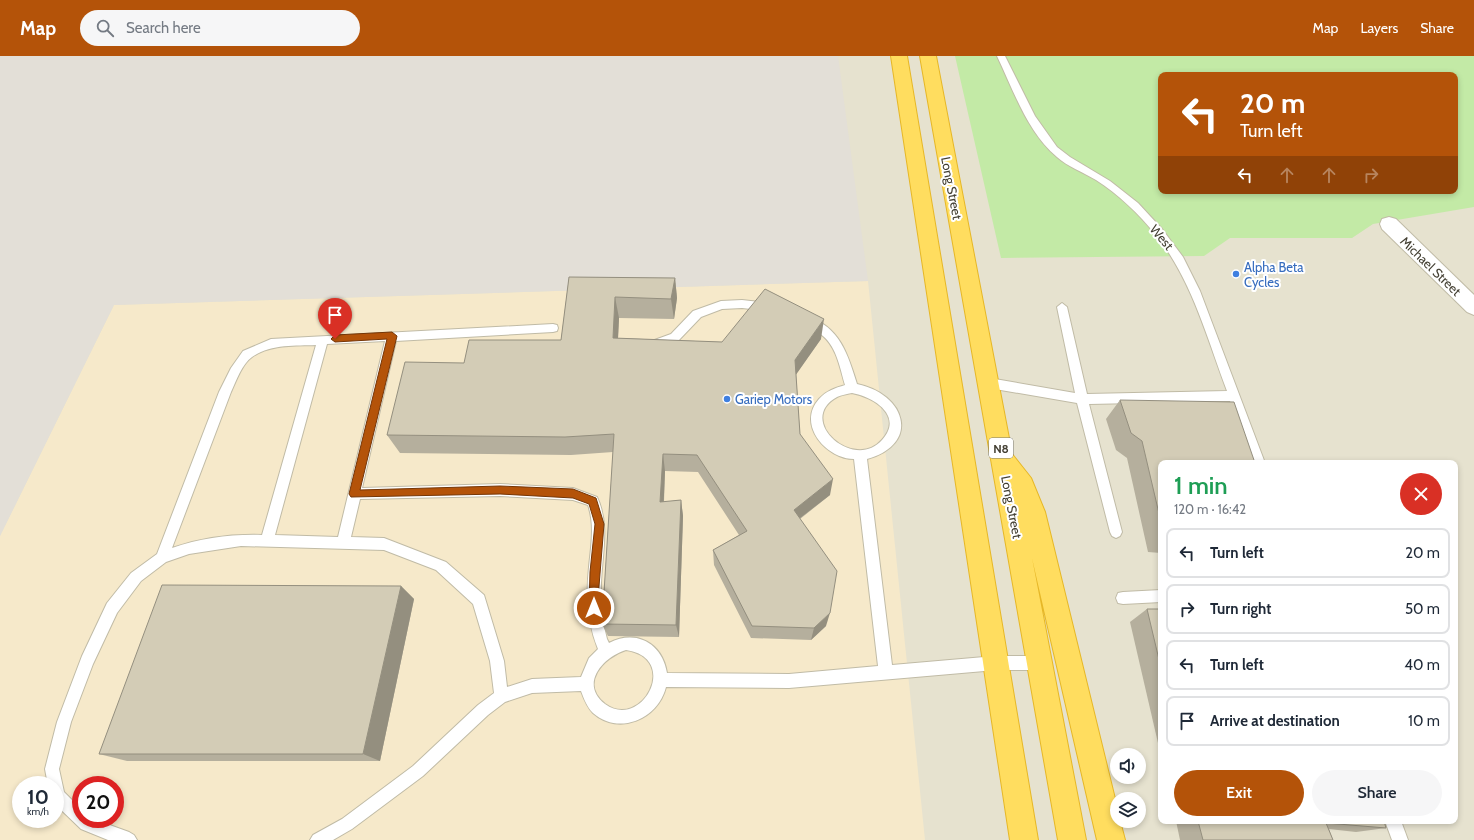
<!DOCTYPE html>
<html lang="en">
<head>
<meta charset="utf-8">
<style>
	body { margin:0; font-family:Cabin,sans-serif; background:#f6f6f7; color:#1f2937; height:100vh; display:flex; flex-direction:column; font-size:15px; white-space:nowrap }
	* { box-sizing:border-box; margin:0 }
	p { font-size:13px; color:#747a83 }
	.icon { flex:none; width:22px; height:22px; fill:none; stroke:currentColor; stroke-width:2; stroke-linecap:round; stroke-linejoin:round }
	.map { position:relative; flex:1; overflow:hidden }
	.side { position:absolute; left:1158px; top:404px; width:300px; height:364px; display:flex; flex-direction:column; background:#fff; border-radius:8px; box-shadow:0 2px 6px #0003 }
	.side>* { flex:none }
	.guide { position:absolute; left:1158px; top:16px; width:300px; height:122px; border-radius:8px; box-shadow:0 2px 6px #0003; background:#b45309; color:#fff; overflow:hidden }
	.buttons { position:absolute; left:1110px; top:692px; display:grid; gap:8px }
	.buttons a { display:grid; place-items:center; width:36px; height:36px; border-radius:50%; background:#fff; box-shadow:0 2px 6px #0003; font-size:20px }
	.speed { position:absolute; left:12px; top:720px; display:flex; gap:8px; font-size:20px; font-weight:700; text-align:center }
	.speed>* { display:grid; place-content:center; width:52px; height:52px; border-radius:50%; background:#fff; box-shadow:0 2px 6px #0003; line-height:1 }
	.speed small { font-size:10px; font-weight:400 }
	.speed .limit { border:6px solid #d22; background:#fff; color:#111 }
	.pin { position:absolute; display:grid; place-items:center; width:34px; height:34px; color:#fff; margin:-41px -17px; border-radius:50% 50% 50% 0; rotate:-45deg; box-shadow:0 0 4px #0007 }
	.pin .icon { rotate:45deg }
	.me { position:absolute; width:44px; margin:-22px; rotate:0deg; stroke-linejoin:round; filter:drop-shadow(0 0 3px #0008) }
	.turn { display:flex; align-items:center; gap:14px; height:84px; padding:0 16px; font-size:18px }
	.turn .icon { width:52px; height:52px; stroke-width:2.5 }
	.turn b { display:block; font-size:28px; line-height:34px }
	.lanes { display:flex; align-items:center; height:38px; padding:0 16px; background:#0003; justify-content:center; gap:20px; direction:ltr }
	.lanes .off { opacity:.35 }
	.round { display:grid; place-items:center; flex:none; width:42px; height:42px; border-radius:21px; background:#f6f6f7 }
	.summary { display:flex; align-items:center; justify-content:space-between; height:68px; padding:0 16px }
	h1 { font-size:24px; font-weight:600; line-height:30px; color:#1e9e55 }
	.button { display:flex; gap:8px; margin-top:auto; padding:8px 16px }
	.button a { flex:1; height:46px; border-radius:24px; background:#b45309; color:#fff; font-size:16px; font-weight:600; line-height:46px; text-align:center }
	.button a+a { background:#f6f6f7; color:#1f2937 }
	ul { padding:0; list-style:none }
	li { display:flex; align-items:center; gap:12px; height:50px; margin:0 8px 6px; padding:0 8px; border:2px solid #e0e1e3; border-radius:8px }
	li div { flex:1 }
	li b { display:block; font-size:15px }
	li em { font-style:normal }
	header { display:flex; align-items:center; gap:24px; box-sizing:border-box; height:56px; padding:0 20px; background:#b45309; color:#fff }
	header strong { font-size:19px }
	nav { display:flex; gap:22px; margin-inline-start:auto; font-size:14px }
	.search { width:280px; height:36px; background:#f6f6f7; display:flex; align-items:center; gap:10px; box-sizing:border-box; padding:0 14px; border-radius:22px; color:#747a83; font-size:15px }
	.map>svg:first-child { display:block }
	.residential { fill:#e6e2cf; fill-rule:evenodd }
	.commercial { fill:#f6e9ca; fill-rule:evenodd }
	.industrial { fill:#e3dfd7 }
	.green { fill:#c3eaa6; fill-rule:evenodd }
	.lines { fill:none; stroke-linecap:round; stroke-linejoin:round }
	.lane-casing { stroke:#c0bba6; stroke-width:2 }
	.street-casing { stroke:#c0bba6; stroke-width:2 }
	.highway-casing { stroke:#e6b727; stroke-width:2 }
	.lane { fill:#fff; fill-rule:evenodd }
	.street { fill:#fff; fill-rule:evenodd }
	.highway { fill:#ffdd5f; fill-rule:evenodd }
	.wall { fill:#b5af9d }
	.shaded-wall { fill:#948f7f }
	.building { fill:#d3ccb6; stroke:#948f7f }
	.route { fill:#b45309; stroke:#753606 }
	.shop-dot { fill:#3f7fe0; stroke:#fff; stroke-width:1.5 }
	.labels { text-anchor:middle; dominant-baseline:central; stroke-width:4; stroke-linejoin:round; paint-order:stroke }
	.shield { fill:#fff; stroke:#7b7970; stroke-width:1 }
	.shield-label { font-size:12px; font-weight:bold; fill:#433f32 }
	.street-label { font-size:13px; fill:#433f32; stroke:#fff }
	.shop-label { font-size:13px; fill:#366cbe; stroke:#fff; text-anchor:start }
</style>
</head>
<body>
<header>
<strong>Map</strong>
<div class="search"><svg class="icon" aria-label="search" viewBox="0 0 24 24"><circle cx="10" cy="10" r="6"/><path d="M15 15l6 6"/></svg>Search here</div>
<nav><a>Map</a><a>Layers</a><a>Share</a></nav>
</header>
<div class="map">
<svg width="1474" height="784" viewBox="0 0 1474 784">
	<rect width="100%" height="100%" fill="#f2efe1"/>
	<!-- residential -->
	<path class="residential" d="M0,0H1474V784H0ZM1161,19H1455V135H1161ZM1161,407H1455V765H1161ZM1117,699H1139V721H1117ZM21,729H55V763H21ZM81,729H115V763H81ZM1117,743H1139V765H1117Z"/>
	<!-- commercial -->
	<path class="commercial" d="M868,225L925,784H0V480L114,249ZM21,729H55V763H21ZM81,729H115V763H81Z"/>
	<!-- industrial -->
	<polygon class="industrial" points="0,0 838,0 868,225 114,249 0,480"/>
	<!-- green -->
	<path class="green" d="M955,0H1474V151L1373,168L1352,182H1230L1204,200L1001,202ZM1161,19H1455V135H1161Z"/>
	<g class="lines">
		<defs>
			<g id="lane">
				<path d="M997,0H1005L1035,60L1057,91L1070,101L1110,125L1138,147L1162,173L1183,201L1200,235L1265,407H1253L1230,345L1089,348L1122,476L1120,480L1116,482L1112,480L1110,476L1077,347L989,332L985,330L983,327L985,324L989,322L1075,337L1057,251L1062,247L1067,251L1087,338L1227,335C1207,282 1192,224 1156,179C1139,158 1118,138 1096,124C1083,116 1068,111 1057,101C1027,76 1013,33 997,0Z"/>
				<polygon points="742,244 768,247 773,251 768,255 742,252 722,253 701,261 679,284 653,293 649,292 647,289 649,286 671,278 693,255 721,245"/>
				<path d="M808,261C840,271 848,299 857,328C906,338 921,388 867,403L892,609L996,600H1041L1046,602L1048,607L1046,612L1041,614H996L789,632L666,631C658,663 619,680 593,657C587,651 584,643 581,635L532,637L505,646L488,659L423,720L352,773L333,784H310L313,779L342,763L413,710L478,649L494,637L490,605L473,548L436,514L384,494L241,490L189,498L166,506L141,525L117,557L93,608L71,666L59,713L64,736L81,753V763H93L129,776L134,779L137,784H108L81,773L55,748V729H48L45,713L57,666L82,600L107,547L131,517L157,498L219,336L231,312L243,295L271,283L553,268L557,269L558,272L557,275L553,276L396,285L362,432L500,428L573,432L597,441C610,468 602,499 601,527C600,547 602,565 607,583L609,587C636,573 662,587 667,617L789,618L878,610L854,403C827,403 796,369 819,343C826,335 835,332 845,329C840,312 837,292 823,280C817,274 806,272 803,265L804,262ZM385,285L338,481L275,479L327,288ZM316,289L262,479C232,478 201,482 172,492L231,336C236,325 242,308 252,301C270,288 295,290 316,289ZM852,337C874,341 904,360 882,384C854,416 795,364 837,341C841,339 847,338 852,337ZM500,440L573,444L588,449C595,469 591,490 589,511C586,539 587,566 598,593L589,602L581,621L532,623L507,631L504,605L484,539L446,506L384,482L351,481L360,443ZM626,594C681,602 642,675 605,648C579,628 603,601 626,594Z"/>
				<polygon points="1161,534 1161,546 1123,548 1118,547 1116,542 1118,537 1123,536"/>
				<polygon points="1385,765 1401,765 1408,784 1392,784"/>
			</g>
			<polygon id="street" points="1389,161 1396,163 1474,239 1474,259 1467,256 1382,173 1380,168 1382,163"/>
			<g id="highway">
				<polygon points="891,0 907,0 1038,784 1010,784"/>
				<polygon points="920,0 936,0 1012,398 1031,422 1045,456 1117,751 1117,765 1120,765 1125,784 1097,784 1032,502 1086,784 1058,784"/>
			</g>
		</defs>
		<!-- lane casing -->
		<use href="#lane" class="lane-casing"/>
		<!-- street casing -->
		<use href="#street" class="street-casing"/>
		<!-- highway casing -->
		<use href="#highway" class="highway-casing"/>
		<!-- lane -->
		<use href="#lane" class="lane"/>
		<!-- street -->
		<use href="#street" class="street"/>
		<!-- highway -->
		<use href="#highway" class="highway"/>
	</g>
	<!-- wall -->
	<g class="wall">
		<polygon points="569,221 675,222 677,242 674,263 619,262 618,282 722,286 821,283 796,318 800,378 830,439 800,463 826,570 811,584 751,582 714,509 713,494 739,479 698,416 665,415 664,446 681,444 683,460 679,581 608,580 602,568 613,396 571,399 400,397 387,379 464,307 561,284"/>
		<polygon points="1120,344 1161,407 1161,497 1148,496 1127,402 1116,394 1106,363"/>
		<polygon points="401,530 414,543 380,705 127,705 99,698"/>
		<polygon points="1147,553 1161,553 1161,700 1130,566"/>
		<polygon points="1176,765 1384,765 1386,772 1356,776 1329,773 1333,784 1180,784"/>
	</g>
	<!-- shaded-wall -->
	<g class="shaded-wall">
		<polygon points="675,222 677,242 674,263 671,243"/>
		<polygon points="615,241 619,262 617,302 613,282"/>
		<polygon points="824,263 821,283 793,323 795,304"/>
		<polygon points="663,398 665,415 663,462 660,446"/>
		<polygon points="833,423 830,439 791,469 794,454"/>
		<polygon points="681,444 683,460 679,581 676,569"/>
		<polygon points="401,530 414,543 380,705 363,698"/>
		<polygon points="830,557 826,570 811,584 814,572"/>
	</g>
	<!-- building -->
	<g class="building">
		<polygon points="569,221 675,222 671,243 615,241 613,282 722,286 765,233 824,263 795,304 800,378 833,423 794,454 837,515 830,557 814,572 752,570 713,494 747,475 697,399 663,398 660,446 681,444 676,569 602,568 614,378 565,381 387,379 405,306 464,307 469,284 561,284"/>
		<polygon points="1120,344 1234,346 1255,407 1161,407 1161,466 1142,385 1131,377"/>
		<polygon points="162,529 401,530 363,698 99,698"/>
		<polygon points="1147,553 1161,553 1161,612"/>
		<polygon points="1198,765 1384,765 1386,772 1326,767 1333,784 1203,784"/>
	</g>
	<!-- route -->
	<polygon class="route" points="392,276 397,280 360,434 500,430 573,433 596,442 604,468 597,555 594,557 590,555 589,552 590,516 595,468 589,448 573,442 500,438 351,441 349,438 387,283 335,286 331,283 335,279"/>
	<!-- markers -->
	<g class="shop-dot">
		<circle cx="1236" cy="218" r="4"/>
		<circle cx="727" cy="343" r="4"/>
	</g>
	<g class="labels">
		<!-- shield labels -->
		<rect class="shield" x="989" y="382" width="24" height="20" rx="3"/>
		<g class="shield-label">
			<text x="1001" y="392">N8</text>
		</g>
		<!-- street labels -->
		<g class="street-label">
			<text transform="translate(952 132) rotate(79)">Long Street</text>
			<text transform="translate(1162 181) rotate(50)">West</text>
			<text transform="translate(1431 210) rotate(44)">Michael Street</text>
			<text transform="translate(1012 451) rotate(79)">Long Street</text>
		</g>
		<!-- shop labels -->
		<g class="shop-label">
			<text x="1244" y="211">Alpha Beta<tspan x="1244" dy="15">Cycles</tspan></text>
			<text x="735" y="343">Gariep Motors</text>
		</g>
	</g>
</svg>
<div class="buttons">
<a><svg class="icon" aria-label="sound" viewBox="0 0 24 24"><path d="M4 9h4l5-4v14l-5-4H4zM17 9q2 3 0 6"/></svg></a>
<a><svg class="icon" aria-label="layers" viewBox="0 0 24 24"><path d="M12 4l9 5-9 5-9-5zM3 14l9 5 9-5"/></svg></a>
</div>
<div class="speed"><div>10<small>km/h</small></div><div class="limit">20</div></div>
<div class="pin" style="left:335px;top:283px;background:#d93025"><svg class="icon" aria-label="arrive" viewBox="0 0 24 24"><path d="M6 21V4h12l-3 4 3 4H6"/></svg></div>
<svg class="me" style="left:594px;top:552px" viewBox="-20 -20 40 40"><circle r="17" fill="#b45309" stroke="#fff" stroke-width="3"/><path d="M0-11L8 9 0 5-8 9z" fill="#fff"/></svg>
<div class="guide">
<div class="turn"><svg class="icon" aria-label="left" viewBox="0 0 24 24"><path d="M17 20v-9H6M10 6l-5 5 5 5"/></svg><div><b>20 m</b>Turn left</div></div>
<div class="lanes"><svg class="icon" aria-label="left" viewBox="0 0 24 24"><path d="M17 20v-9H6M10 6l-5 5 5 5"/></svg><svg class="icon off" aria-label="ahead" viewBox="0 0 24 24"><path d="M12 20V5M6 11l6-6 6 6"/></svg><svg class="icon off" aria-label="ahead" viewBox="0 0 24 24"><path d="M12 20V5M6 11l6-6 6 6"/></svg><svg class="icon off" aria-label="right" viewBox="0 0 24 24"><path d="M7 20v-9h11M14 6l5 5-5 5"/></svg></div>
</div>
<section class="side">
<div class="summary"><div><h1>1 min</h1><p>120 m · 16:42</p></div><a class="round" style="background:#d93025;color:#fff"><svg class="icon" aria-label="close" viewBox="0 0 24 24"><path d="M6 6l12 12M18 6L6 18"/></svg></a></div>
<ul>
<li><svg class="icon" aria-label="left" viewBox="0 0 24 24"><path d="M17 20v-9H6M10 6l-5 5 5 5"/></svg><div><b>Turn left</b></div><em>20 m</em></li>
<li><svg class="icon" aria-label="right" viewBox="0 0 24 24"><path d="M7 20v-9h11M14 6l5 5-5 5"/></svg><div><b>Turn right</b></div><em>50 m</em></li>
<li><svg class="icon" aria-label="left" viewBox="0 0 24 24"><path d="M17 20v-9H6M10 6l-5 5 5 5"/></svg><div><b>Turn left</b></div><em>40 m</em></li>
<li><svg class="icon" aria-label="arrive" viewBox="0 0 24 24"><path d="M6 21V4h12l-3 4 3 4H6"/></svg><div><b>Arrive at destination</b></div><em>10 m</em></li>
</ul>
<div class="button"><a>Exit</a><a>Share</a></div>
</section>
</div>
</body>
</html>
